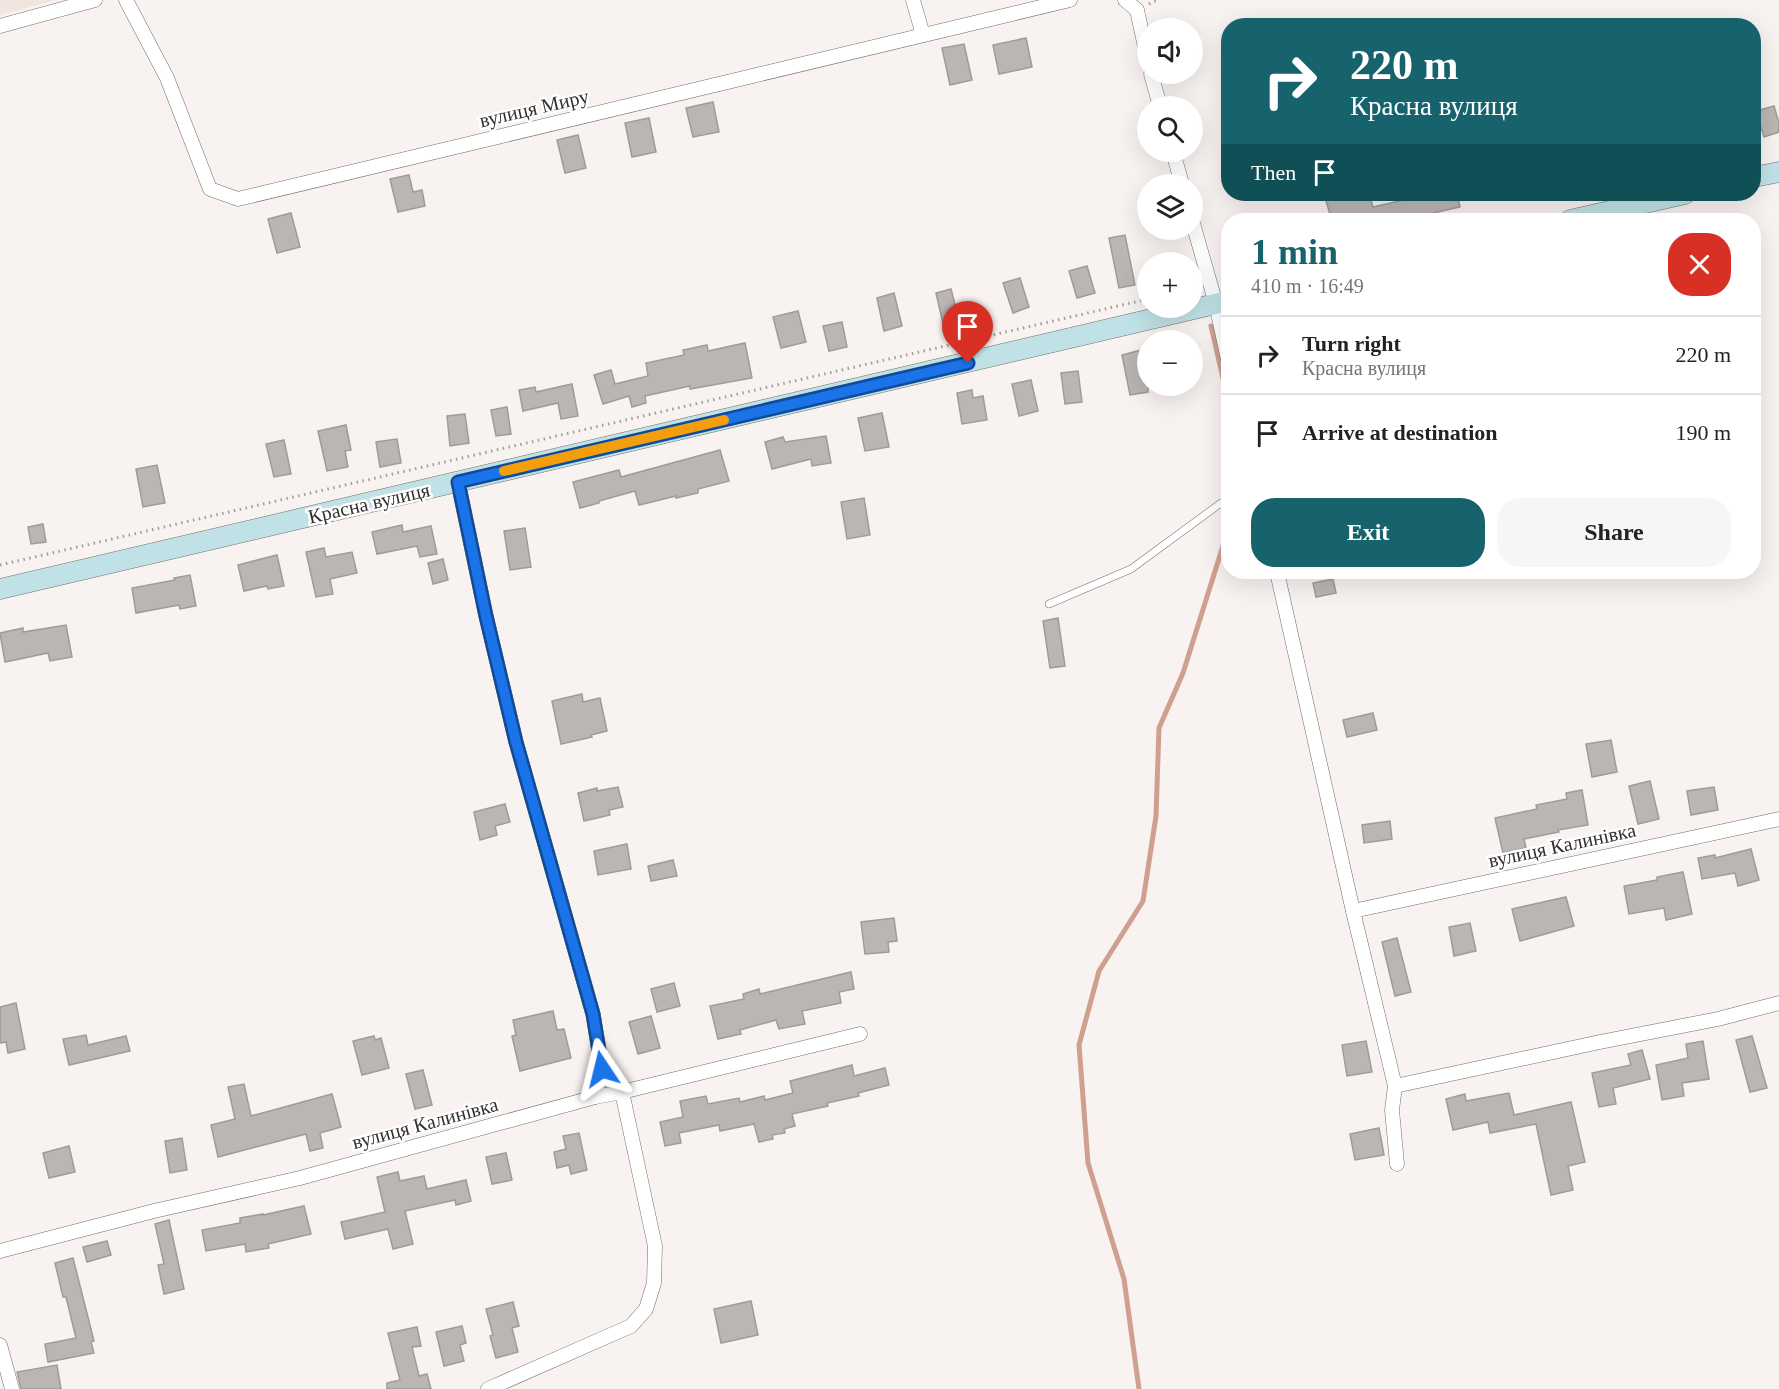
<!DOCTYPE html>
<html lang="en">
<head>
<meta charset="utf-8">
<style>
	body { margin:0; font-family:"Times New Roman",serif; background:#f6f6f6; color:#222; height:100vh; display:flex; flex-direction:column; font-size:22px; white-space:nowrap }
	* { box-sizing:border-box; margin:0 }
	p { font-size:20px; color:#767676 }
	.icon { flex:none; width:33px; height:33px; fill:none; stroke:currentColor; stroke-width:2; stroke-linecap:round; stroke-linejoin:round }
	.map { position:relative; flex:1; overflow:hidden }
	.panel { position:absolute; left:1221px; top:213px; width:540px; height:366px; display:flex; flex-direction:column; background:#fff; border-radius:24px; box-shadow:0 6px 24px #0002 }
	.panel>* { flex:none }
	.banner { position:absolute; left:1221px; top:18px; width:540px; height:183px; border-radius:24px; box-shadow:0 6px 24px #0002; background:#16636d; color:#fff; overflow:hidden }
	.tools { position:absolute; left:1137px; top:18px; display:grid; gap:12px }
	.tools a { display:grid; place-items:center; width:66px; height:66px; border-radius:50%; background:#fff; box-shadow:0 6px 24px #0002; font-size:30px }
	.pin { position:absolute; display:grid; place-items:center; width:51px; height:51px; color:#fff; margin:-62px -26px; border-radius:50% 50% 50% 0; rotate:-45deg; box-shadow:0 0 6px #0007 }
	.pin .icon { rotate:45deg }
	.me { position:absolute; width:66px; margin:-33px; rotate:350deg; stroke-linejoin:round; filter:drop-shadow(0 0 4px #0008) }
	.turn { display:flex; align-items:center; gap:21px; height:126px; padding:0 30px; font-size:27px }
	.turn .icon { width:78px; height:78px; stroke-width:2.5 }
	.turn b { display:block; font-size:42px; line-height:51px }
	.then { display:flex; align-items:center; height:57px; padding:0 30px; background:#0003; gap:12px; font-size:22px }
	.round { display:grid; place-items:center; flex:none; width:63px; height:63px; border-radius:24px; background:#f6f6f6 }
	.headline { display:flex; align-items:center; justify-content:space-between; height:102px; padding:0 30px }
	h1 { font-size:36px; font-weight:600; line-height:45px; color:#16636d }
	.cta { display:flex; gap:12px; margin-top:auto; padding:12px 30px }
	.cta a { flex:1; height:69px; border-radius:24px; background:#16636d; color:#fff; font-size:24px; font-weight:600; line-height:69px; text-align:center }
	.cta a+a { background:#f6f6f6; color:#222 }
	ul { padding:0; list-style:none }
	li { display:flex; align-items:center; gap:18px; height:78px; padding:0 30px; border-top:2px solid #e0e0e0 }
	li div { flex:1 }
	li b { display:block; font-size:22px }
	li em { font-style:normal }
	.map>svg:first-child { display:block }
	.built { fill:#f2e4df }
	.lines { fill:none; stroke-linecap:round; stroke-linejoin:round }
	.stream { stroke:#cfa090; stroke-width:5 }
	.building { fill:#bbb6b4; stroke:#a09b99; stroke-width:1.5 }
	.lane-casing { stroke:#736e6c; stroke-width:8 }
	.street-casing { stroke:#736e6c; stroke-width:15 }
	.secondary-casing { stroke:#736e6c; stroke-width:21 }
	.path { stroke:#a09c9a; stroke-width:3; stroke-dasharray:1.5 4.5; stroke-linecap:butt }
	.lane { stroke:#fff; stroke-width:7 }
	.street { stroke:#fff; stroke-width:14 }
	.secondary { stroke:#c0e2e6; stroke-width:20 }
	.route-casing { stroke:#114b97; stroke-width:15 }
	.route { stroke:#1a73e8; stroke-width:10 }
	.slow { stroke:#f59e0b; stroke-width:10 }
	.labels { text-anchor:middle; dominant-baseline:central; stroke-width:5; stroke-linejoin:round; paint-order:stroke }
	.street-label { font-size:20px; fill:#32302f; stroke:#fff }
</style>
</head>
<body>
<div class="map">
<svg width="1779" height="1389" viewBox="0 0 1779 1389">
	<rect width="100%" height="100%" fill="#f8f2f0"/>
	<!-- built -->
	<polygon class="built" points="0,0 56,0 0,15"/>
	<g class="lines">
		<!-- stream -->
		<g class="stream">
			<polyline points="1211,326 1228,400"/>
			<polyline points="1139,1389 1124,1279 1088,1163 1079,1045 1099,971 1143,901 1156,816 1159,728 1183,673 1228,530"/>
		</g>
	</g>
	<!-- building -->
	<g class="building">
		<polygon points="1026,38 1032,67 999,74 993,45"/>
		<polygon points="964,44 972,80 950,85 942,48"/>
		<polygon points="713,102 719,132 693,137 686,108"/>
		<polygon points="1774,106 1779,123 1779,132 1764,137 1756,111"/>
		<polygon points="649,118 656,152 632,157 625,123"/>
		<polygon points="578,135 586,168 565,173 557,140"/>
		<polygon points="409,175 413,192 422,190 425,206 398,212 390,179"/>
		<polygon points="1324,194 1369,194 1373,207 1408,199 1407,194 1457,194 1460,207 1402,220 1342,220 1341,216 1331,218"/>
		<polygon points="291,213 300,247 277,253 268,219"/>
		<polygon points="1125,235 1135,285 1119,288 1109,238"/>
		<polygon points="1087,266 1095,293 1077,298 1069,271"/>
		<polygon points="1020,278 1029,307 1013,313 1003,283"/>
		<polygon points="951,289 960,324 944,328 936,293"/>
		<polygon points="894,293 902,326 884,331 877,298"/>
		<polygon points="798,311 806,342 781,348 773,317"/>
		<polygon points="842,322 847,347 829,351 823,326"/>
		<polygon points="745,343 752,378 690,389 690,386 645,396 646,403 632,407 629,396 603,404 594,375 611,370 615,384 648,376 646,363 684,355 683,350 707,345 708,351"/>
		<polygon points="1141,350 1145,372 1148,372 1148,392 1130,395 1122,355"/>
		<polygon points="1078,371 1082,402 1065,404 1061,373"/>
		<polygon points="1031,380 1038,411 1019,416 1012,384"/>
		<polygon points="572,384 578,416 561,419 558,403 523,411 519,390 535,387 536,392"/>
		<polygon points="972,390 973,398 983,396 987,420 962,424 957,393"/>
		<polygon points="507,407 511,434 496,436 491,410"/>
		<polygon points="882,413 889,447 865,451 858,418"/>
		<polygon points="465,414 469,443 450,446 447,416"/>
		<polygon points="346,425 351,450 345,451 348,467 327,471 318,431"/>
		<polygon points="826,436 831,463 812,466 811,459 772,469 765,442 783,437 785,442"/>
		<polygon points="397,439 401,463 380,467 376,442"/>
		<polygon points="284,440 291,474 274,477 266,444"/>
		<polygon points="720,450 729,481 698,489 698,493 676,498 676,496 639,505 635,491 599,501 599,503 580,508 573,482 619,470 621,477"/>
		<polygon points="157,465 165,503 143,507 136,469"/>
		<polygon points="864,498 870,535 847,539 841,502"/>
		<polygon points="43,524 46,542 31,544 28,527"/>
		<polygon points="402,525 403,532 431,526 437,554 420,557 417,546 377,554 372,532"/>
		<polygon points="525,528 531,567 510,570 504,531"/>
		<polygon points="324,548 326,557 352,552 357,573 330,579 333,594 316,597 306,552"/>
		<polygon points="277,555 284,586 268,589 267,586 244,591 238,565"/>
		<polygon points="443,559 448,580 433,584 428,563"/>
		<polygon points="190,575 196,606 180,609 179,605 136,613 132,588 175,580 174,578"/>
		<polygon points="1333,579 1336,593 1316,597 1313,583"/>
		<polygon points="1058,618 1065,666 1050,668 1043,621"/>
		<polygon points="66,625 72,657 50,661 48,653 5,662 0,633 23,628 23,632"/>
		<polygon points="582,694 583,702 600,698 607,731 591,735 592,737 561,744 552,701"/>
		<polygon points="1373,713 1377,730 1347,737 1343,720"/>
		<polygon points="1611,740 1617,772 1592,777 1586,744"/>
		<polygon points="1650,781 1659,819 1638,824 1629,786"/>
		<polygon points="618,787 623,807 609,810 610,815 584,821 578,793 597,788 597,791"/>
		<polygon points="1714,787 1718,810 1691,815 1687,791"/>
		<polygon points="1582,790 1588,825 1558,830 1559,832 1524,839 1526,848 1503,853 1495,818 1537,809 1536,805 1567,799 1566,793"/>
		<polygon points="505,804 510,822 495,826 497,835 480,840 474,812"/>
		<polygon points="1390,821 1392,839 1364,843 1362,825"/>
		<polygon points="627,844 631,869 598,875 594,851"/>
		<polygon points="1751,849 1759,880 1738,886 1735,873 1702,879 1698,858 1715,855 1715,858"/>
		<polygon points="673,860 677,876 651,881 648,866"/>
		<polygon points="1683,872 1692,914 1666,920 1664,908 1629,914 1624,886 1657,880 1657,877"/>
		<polygon points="1566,897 1574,926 1520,941 1512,909"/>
		<polygon points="894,918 897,941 888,942 889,952 865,954 861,922"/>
		<polygon points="1470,923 1476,951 1454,956 1449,927"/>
		<polygon points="1397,938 1411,992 1395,996 1382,942"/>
		<polygon points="851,972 854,989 839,992 841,1003 802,1011 805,1024 779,1029 776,1020 740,1030 741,1034 718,1039 710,1006 744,999 743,994 759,989 760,994"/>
		<polygon points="674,983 680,1006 657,1012 651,989"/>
		<polygon points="16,1003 25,1049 8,1053 6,1042 0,1043 0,1007"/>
		<polygon points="553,1011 557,1030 564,1029 571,1058 520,1071 512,1036 516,1035 513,1020"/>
		<polygon points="651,1016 660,1048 638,1054 629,1022"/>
		<polygon points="86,1035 88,1045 126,1036 130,1051 69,1065 63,1039"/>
		<polygon points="374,1036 375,1040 381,1038 389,1068 362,1075 353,1041"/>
		<polygon points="1752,1036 1767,1088 1750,1092 1736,1040"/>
		<polygon points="1366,1041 1372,1072 1347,1076 1342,1045"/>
		<polygon points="1703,1041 1709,1079 1682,1083 1684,1096 1662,1100 1656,1065 1688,1058 1686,1044"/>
		<polygon points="1642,1050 1650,1079 1613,1088 1616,1104 1599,1107 1592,1073 1631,1065 1628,1054"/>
		<polygon points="852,1065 854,1076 885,1068 889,1085 858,1093 859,1096 827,1103 828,1106 792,1114 795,1126 784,1129 785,1133 772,1135 773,1139 759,1142 754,1124 720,1131 719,1125 679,1133 681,1143 665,1146 660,1122 683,1117 680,1101 706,1096 708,1104 739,1098 740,1102 764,1096 765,1100 793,1093 790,1081"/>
		<polygon points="423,1070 432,1105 415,1109 406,1074"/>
		<polygon points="244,1084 251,1116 332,1094 341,1127 320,1133 323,1148 310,1151 306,1134 218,1157 211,1125 235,1119 228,1087"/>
		<polygon points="1509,1093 1514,1115 1571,1102 1585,1162 1568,1166 1573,1190 1551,1195 1536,1124 1490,1133 1488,1122 1453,1130 1446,1099 1465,1094 1466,1101"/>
		<polygon points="1379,1128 1384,1155 1355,1160 1350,1134"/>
		<polygon points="579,1133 587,1170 571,1174 569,1165 557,1168 554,1152 566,1149 563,1136"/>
		<polygon points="182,1138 187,1170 170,1173 165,1141"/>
		<polygon points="69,1146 75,1172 49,1178 43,1153"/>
		<polygon points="506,1153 512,1180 492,1184 486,1157"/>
		<polygon points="398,1172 400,1181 424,1176 427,1189 466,1180 471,1201 456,1205 455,1200 405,1211 413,1244 393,1249 388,1229 345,1239 341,1222 385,1212 377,1177"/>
		<polygon points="304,1206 311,1234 268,1244 269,1248 246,1252 245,1244 206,1251 202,1230 240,1223 240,1218 263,1214 263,1215"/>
		<polygon points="169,1220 184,1289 164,1294 158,1265 164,1264 155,1224"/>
		<polygon points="107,1241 111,1255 87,1262 83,1247"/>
		<polygon points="73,1258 94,1341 91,1342 94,1353 48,1362 45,1344 76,1338 66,1297 63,1297 55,1263"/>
		<polygon points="751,1301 758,1335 721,1343 714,1309"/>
		<polygon points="513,1302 519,1326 512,1328 518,1352 496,1358 490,1336 493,1335 486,1309"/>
		<polygon points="462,1326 466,1343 460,1345 464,1361 444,1366 436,1332"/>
		<polygon points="417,1327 421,1346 412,1347 419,1376 427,1374 431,1389 387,1389 387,1383 400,1380 388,1333"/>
		<polygon points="57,1365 61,1389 21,1389 17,1372"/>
	</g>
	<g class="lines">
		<defs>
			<polyline id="lane" points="1049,604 1131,569 1221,503 1228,507"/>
			<g id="street">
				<polyline points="126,0 167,78 210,189 238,199 1070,0"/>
				<polyline points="913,0 923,35"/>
				<polyline points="1125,0 1137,10 1148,61"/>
				<polyline points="0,26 95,0"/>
				<polyline points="1151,74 1160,106"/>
				<polyline points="1173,152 1182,184"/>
				<polyline points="1192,220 1216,304 1228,359"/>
				<polyline points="458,482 486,616 516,742 593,1014 602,1069 595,1097"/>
				<polyline points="1277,572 1353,911 1395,1086 1392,1110 1397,1164"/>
				<polyline points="1353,911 1779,819"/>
				<polyline points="1395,1086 1600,1042 1718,1019 1779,1003"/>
				<polyline points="0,1251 154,1211 300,1178 595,1097 622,1092 860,1034"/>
				<polyline points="0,1345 12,1389"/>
				<polyline points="488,1389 631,1326 646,1309 654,1283 655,1246 622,1092"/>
			</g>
			<g id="secondary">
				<polyline points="1754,177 1779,172"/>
				<polyline points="1570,220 1685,194"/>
				<polyline points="0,589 1228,301"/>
			</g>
		</defs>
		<!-- lane casing -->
		<use href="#lane" class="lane-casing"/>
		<!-- street casing -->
		<use href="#street" class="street-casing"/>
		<!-- secondary casing -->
		<use href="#secondary" class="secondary-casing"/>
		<!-- path -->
		<g class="path">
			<polyline points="1149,4 1157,0"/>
			<polyline points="0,565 1148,299"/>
		</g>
		<!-- lane -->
		<use href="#lane" class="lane"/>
		<!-- street -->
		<use href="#street" class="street"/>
		<!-- secondary -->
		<use href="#secondary" class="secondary"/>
	</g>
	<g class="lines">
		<defs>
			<polyline id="route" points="602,1069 593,1014 516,742 486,616 458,482 968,363"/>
		</defs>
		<!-- route casing -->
		<use href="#route" class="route-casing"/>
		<!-- route -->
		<use href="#route" class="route"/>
		<!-- slow -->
		<polyline class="slow" points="504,471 724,420"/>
	</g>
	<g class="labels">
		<!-- street labels -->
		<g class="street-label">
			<text transform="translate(534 108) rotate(-13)">вулиця Миру</text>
			<text transform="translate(369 503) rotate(-13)">Красна вулиця</text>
			<text transform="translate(1562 845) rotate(-12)">вулиця Калинівка</text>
			<text transform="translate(425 1123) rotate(-15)">вулиця Калинівка</text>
		</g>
	</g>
</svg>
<div class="tools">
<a><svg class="icon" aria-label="sound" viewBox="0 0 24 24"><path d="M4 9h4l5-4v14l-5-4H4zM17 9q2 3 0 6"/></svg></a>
<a><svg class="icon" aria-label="search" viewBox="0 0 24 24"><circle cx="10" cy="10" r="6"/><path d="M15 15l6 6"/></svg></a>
<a><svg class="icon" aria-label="layers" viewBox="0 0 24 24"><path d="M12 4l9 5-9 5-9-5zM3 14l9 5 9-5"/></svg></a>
<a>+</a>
<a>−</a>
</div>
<div class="pin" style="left:968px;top:363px;background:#d93025"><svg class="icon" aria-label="arrive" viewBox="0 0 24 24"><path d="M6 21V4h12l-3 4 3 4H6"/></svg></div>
<svg class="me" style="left:602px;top:1069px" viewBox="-20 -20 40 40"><path d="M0-17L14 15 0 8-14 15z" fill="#1a73e8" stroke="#fff" stroke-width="4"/></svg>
<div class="banner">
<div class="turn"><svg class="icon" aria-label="right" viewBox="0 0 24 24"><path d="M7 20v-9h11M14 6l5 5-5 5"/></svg><div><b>220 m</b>Красна вулиця</div></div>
<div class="then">Then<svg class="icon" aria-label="arrive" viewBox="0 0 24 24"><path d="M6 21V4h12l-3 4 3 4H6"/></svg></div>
</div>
<section class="panel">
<div class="headline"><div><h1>1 min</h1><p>410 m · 16:49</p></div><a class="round" style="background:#d93025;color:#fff"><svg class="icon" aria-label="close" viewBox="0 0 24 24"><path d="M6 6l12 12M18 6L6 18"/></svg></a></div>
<ul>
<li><svg class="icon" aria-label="right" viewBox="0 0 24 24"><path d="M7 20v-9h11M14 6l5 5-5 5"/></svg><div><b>Turn right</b><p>Красна вулиця</p></div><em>220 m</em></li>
<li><svg class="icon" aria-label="arrive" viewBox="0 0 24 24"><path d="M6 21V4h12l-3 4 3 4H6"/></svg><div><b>Arrive at destination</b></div><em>190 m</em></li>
</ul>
<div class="cta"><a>Exit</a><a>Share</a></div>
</section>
</div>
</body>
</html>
